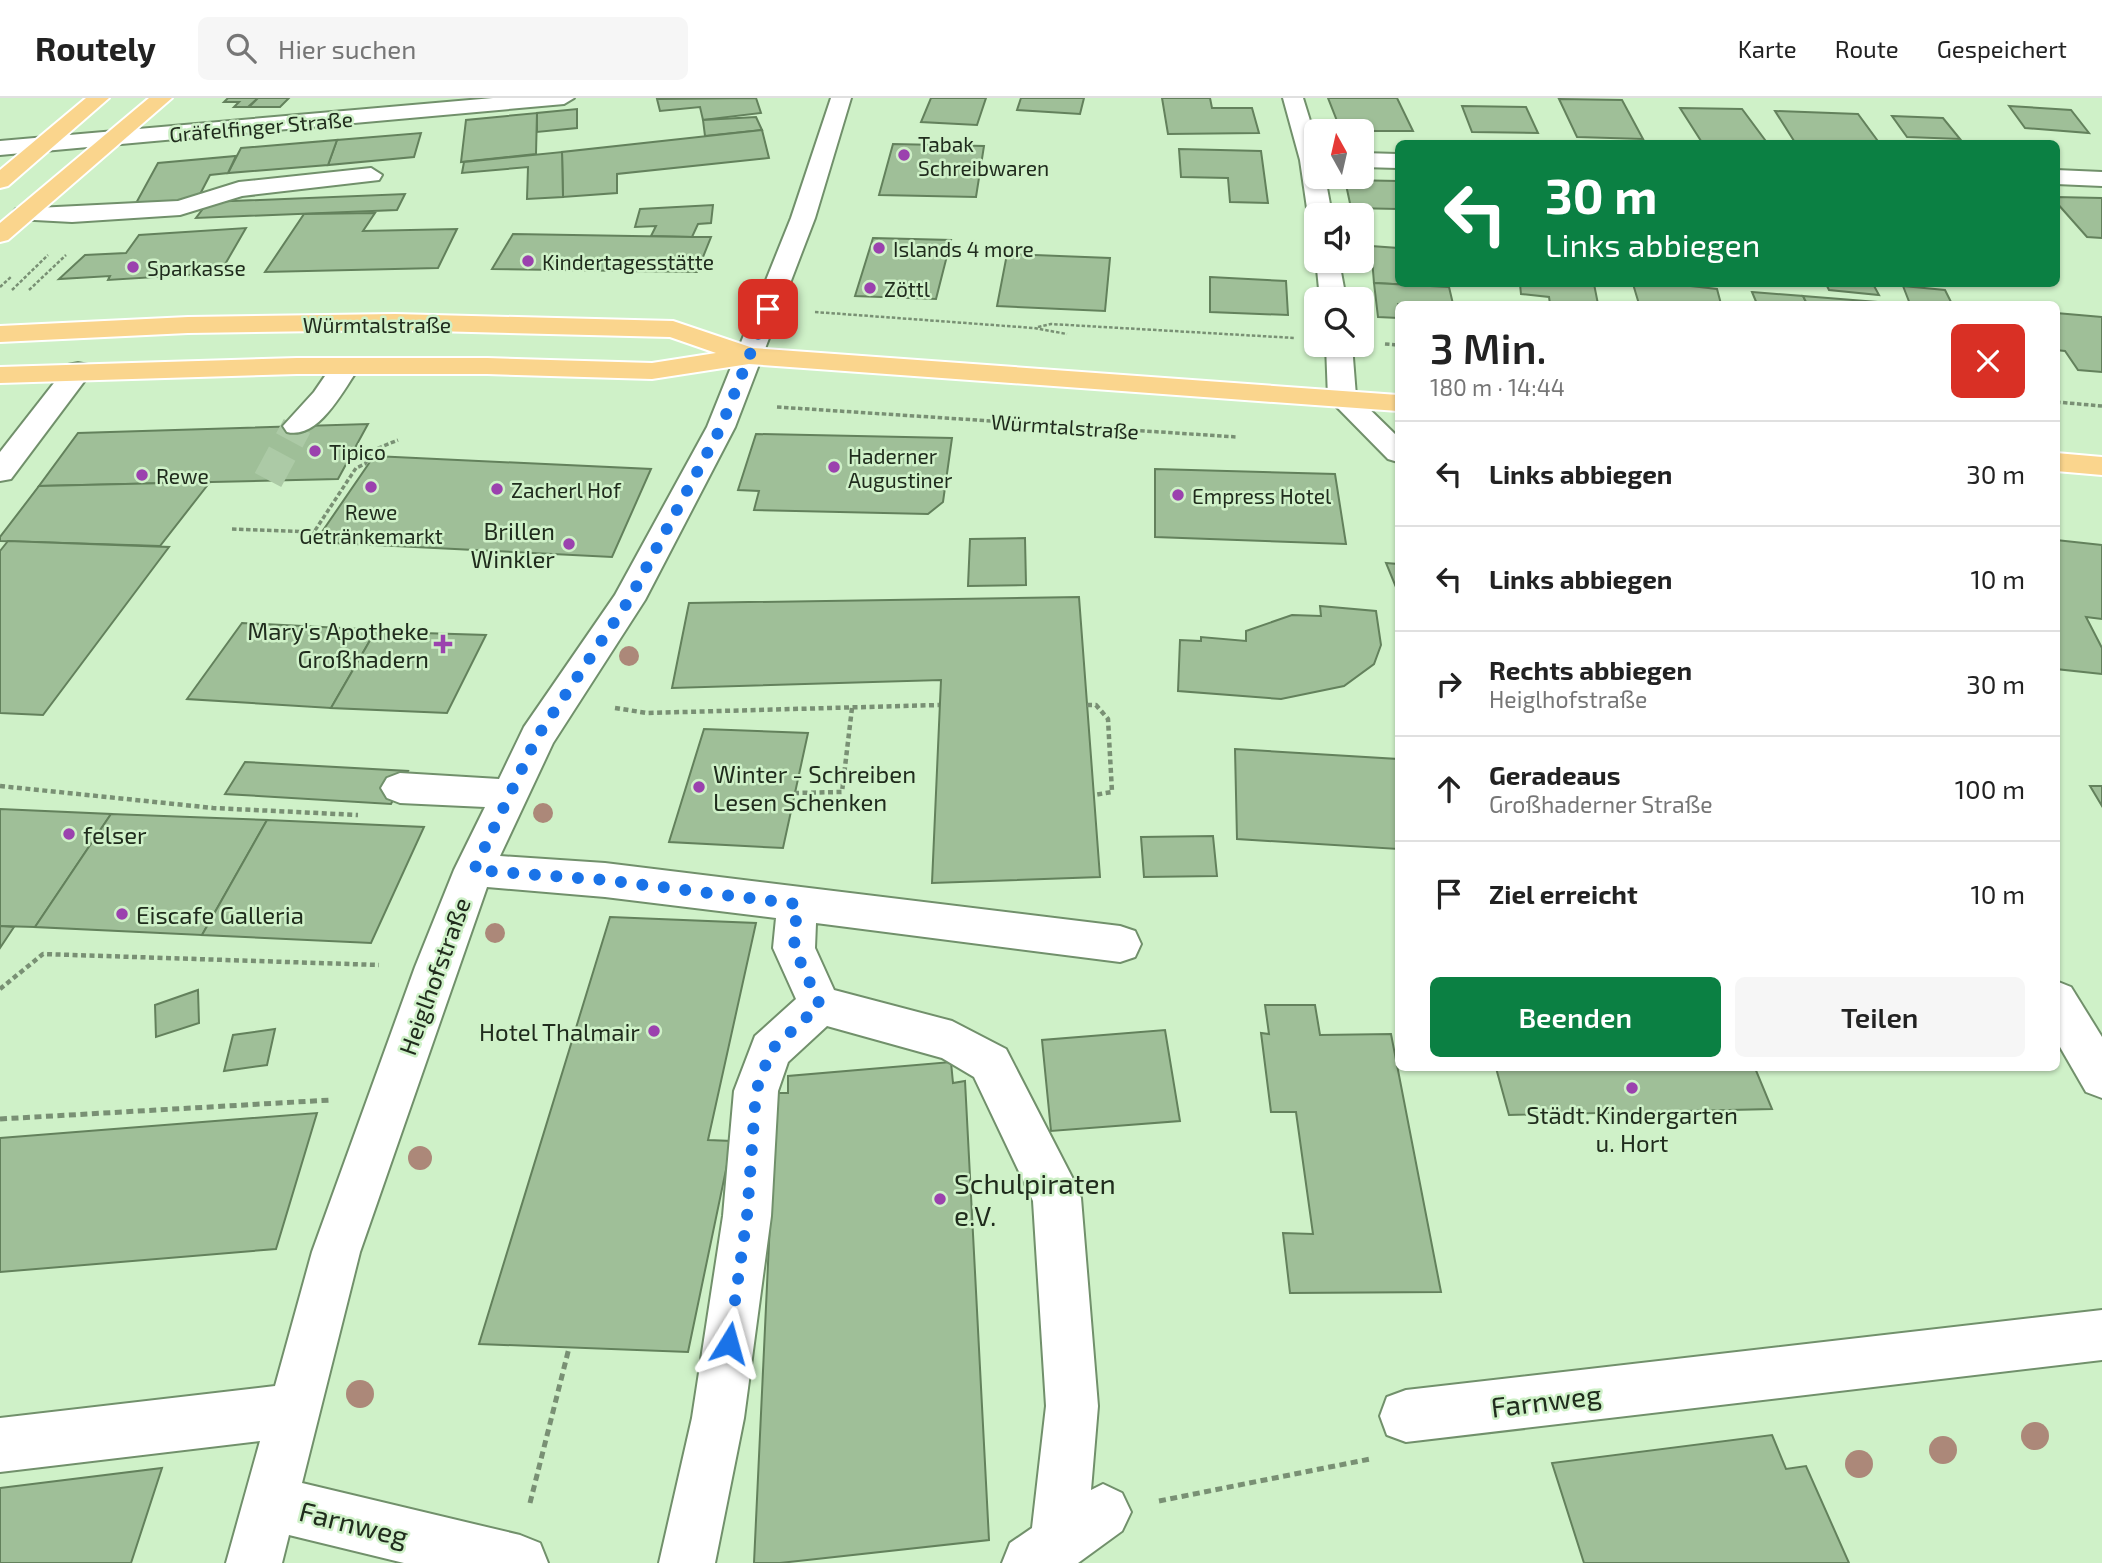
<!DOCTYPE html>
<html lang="de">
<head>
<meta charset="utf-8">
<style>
	body { margin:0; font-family:"Exo 2",sans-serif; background:#f6f6f6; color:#222; height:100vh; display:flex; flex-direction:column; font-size:26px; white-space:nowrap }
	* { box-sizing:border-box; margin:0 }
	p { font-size:23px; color:#767676 }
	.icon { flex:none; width:38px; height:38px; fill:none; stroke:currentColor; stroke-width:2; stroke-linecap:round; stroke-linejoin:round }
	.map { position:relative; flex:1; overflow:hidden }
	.drawer { position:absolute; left:1395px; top:203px; width:665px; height:770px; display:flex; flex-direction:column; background:#fff; border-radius:10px; box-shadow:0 2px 5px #0004 }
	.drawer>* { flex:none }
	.guide { position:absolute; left:1395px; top:42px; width:665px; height:147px; border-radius:10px; box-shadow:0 2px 5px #0004; background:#0b8043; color:#fff; overflow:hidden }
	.needle { width:46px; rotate:352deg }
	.controls { position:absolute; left:1304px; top:21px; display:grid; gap:14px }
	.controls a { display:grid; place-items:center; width:70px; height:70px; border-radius:10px; background:#fff; box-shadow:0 2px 5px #0004; font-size:35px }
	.pin { position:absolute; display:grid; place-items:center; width:60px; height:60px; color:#fff; margin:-30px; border-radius:14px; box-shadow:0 4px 10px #0006 }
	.me { position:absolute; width:77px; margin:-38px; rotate:8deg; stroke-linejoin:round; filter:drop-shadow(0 0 5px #0008) }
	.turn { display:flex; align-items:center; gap:24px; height:147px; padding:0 35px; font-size:32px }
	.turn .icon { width:91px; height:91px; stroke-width:2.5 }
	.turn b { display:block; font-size:49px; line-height:60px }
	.round { display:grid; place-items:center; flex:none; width:74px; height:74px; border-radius:10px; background:#f6f6f6 }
	.overview { display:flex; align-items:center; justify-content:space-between; height:119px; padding:0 35px }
	h1 { font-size:42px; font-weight:600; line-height:52px }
	.button { display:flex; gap:14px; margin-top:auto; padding:14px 35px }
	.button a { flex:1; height:80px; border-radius:10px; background:#0b8043; color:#fff; font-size:28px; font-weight:600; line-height:80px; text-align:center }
	.button a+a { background:#f6f6f6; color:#222 }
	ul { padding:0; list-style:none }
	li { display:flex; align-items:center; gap:21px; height:105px; padding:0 35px; border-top:2px solid #e0e0e0 }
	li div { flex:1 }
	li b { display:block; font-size:26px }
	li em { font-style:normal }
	header { display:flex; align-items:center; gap:42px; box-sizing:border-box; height:98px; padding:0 35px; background:#fff; border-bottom:2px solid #e0e0e0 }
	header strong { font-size:33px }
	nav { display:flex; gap:38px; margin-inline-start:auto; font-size:24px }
	.search { width:490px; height:63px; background:#f6f6f6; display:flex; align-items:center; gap:18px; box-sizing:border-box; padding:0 24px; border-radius:10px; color:#767676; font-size:26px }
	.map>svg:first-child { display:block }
	.building { fill:#9fbf98; stroke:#63815c; stroke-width:2 }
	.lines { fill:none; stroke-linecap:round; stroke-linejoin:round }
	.minor-tunnel { stroke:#accaa6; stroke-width:30; stroke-dasharray:30 15; stroke-linecap:butt }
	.minor-casing { stroke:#71906b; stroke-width:4 }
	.major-casing { stroke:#fff; stroke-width:4 }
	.path-far3 { stroke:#799074; stroke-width:2.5; stroke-dasharray:3.5 2; stroke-linecap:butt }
	.path-far2 { stroke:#799074; stroke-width:3.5; stroke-dasharray:4.5 2.5; stroke-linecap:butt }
	.path-far1 { stroke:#799074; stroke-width:4.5; stroke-dasharray:5 3.5; stroke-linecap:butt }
	.path { stroke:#799074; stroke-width:5; stroke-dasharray:7 4.5; stroke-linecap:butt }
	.minor { fill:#fff; fill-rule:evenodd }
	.major { fill:#fad58d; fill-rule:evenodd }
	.tree { fill:#ac8879 }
	.route { stroke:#1a73e8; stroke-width:12; stroke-dasharray:0 21.6 }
	.poi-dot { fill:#9b42ae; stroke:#cff1c8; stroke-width:2.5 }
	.labels { text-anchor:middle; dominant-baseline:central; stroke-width:5; stroke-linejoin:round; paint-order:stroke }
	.far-street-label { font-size:21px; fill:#202c1d; stroke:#cff1c8 }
	.far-poi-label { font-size:21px; fill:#202c1d; stroke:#cff1c8; text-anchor:start }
	.poi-label { font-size:24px; fill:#202c1d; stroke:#cff1c8; text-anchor:end }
	.street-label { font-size:24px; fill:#202c1d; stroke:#cff1c8 }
	.near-poi-label { font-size:28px; fill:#202c1d; stroke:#cff1c8; text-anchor:start }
	.near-street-label { font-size:28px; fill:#202c1d; stroke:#cff1c8 }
</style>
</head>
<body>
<header>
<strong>Routely</strong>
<div class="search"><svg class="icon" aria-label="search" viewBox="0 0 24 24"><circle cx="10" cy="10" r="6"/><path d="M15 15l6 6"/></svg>Hier suchen</div>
<nav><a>Karte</a><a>Route</a><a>Gespeichert</a></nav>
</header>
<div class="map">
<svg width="2102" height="1465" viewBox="0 0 2102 1465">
	<rect width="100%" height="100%" fill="#cff1c8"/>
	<!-- building -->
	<g class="building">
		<polygon points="228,0 258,0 248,9 234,9 239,4 224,4"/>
		<polygon points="258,0 289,0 280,9 249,9"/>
		<polygon points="756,0 761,15 703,22 700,9 660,13 657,1"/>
		<polygon points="931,0 986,0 977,27 921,24"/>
		<polygon points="1021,0 1084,0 1080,16 1017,12"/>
		<polygon points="1162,0 1210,0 1212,10 1252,10 1259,35 1168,36"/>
		<polygon points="1328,0 1397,0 1413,33 1341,33"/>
		<polygon points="1559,1 1622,2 1643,41 1577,39"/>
		<polygon points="1462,8 1526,9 1538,35 1472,34"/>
		<polygon points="2009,8 2071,12 2089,35 2025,30"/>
		<polygon points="1680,10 1742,11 1768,46 1703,46"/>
		<polygon points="577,11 577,30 537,34 537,15"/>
		<polygon points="1775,13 1858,16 1880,46 1796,46"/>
		<polygon points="537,15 536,56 461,64 466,22"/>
		<polygon points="1892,18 1943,20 1960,41 1907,39"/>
		<polygon points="756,19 762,32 705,38 703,22"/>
		<polygon points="762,32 769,60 617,76 617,95 563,99 562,54"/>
		<polygon points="421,35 414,59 328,67 337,42"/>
		<polygon points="337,42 328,67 228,75 241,50"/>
		<polygon points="893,46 984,48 976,99 879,97"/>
		<polygon points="1179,51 1261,53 1268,105 1230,104 1228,80 1181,79"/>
		<polygon points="562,54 563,99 527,101 528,69 462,75 464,64"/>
		<polygon points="236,58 228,75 210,77 197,102 135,107 158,65"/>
		<polygon points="1345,82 1398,83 1398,111 1351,110"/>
		<polygon points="405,96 397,112 196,120 208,104"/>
		<polygon points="2056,99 2102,100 2102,140 2087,139 2056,104"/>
		<polygon points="713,107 711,125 698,126 692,139 651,138 656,128 635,129 640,111"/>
		<polygon points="375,115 363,133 457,131 438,170 265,174 304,116"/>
		<polygon points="246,130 220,175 108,182 110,178 59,181 85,157 126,155 139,137"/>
		<polygon points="513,136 692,139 711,139 697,174 492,171"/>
		<polygon points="873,140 951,142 936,201 855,198"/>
		<polygon points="1371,148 1398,150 1398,186 1434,186 1434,188 1374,185"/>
		<polygon points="1007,156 1110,160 1105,213 997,208"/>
		<polygon points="1210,179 1286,183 1288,217 1210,214"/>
		<polygon points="1374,185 1449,189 1453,206 1398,206 1398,220 1378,219"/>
		<polygon points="1520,186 1594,186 1598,206 1550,206 1549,199 1521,196"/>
		<polygon points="1633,186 1673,186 1717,191 1721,206 1639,206"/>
		<polygon points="1826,186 1873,186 1879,197 1829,192"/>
		<polygon points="1903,188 1945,192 1952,206 1910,206"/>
		<polygon points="1752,194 1803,198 1807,206 1757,206"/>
		<polygon points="1803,198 1890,205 1891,206 1807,206"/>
		<polygon points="2056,215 2102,219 2102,274 2078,272 2065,253 2056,252"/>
		<polygon points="368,326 338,381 39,388 78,335"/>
		<polygon points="756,336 952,340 943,404 928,416 754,412 759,393 738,392"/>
		<polygon points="374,358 651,371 612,459 315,444"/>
		<polygon points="1155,371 1335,376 1346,446 1155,439"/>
		<polygon points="210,384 160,448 0,443 0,439 39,388"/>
		<polygon points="1025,440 1026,487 968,488 970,441"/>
		<polygon points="2056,442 2102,447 2102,521 2086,519 2102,550 2102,576 2056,571"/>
		<polygon points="8,443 169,449 43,617 0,615 0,453"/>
		<polygon points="1386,465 1398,466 1398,494"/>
		<polygon points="1079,499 1100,779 932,785 941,582 672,590 689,505"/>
		<polygon points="1320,508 1376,513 1381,547 1374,566 1344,588 1281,601 1178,593 1180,542 1201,543 1201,539 1246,543 1246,533 1292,517 1321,518"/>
		<polygon points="242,525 362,531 376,532 331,610 187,601"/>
		<polygon points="376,532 422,535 486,537 447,615 331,610"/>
		<polygon points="704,631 808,635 783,750 669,744"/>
		<polygon points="1235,651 1398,661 1398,751 1237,741"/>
		<polygon points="245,664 408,673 391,706 225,696"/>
		<polygon points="2090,688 2102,688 2102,708"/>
		<polygon points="0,711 111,716 35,829 0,828"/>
		<polygon points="111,716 267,722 202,837 35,829"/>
		<polygon points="267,722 424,729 371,845 202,837"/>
		<polygon points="1213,738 1217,778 1144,779 1141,739"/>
		<polygon points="610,819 756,825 708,1042 732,1043 688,1254 479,1246"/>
		<polygon points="0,828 14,829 0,850"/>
		<polygon points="198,892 199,925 156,939 155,907"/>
		<polygon points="1265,907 1315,907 1320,937 1391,936 1441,1194 1290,1195 1283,1135 1313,1136 1296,1014 1271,1014 1261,935 1269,936"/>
		<polygon points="275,931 267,967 224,973 233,937"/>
		<polygon points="1165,932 1180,1023 1051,1033 1042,942"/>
		<polygon points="951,964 953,985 965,983 989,1442 780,1465 754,1465 776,995 788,995 788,978"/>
		<polygon points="1496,970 1755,970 1772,1011 1509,1017"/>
		<polygon points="317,1015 276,1151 0,1174 0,1040"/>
		<polygon points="1772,1337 1786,1371 1806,1368 1849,1465 1584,1465 1552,1365"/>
		<polygon points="162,1370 131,1465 0,1465 0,1390"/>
	</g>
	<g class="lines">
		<!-- minor-tunnel -->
		<polyline class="minor-tunnel" points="268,382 297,328"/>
		<defs>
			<g id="minor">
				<polygon points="493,0 574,0 564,6 0,57 0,43"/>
				<polygon points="831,0 851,0 815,120 735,329 645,502 553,645 500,758 605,765 1120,828 1135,833 1141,846 1135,859 1120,864 816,825 815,850 834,892 952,923 1006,951 1074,1083 1081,1100 1098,1308 1091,1392 1103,1386 1122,1395 1131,1414 1122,1433 1078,1465 1002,1465 1010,1445 1032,1430 1046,1308 1033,1103 974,979 942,960 827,928 788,964 778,993 771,1118 744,1320 715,1465 659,1465 692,1320 723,1118 734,993 755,938 796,901 773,850 776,820 605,799 487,789 360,1154 302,1385 520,1437 540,1445 548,1465 404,1465 289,1437 282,1465 226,1465 260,1343 0,1374 0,1320 275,1288 312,1154 415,869 454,772 485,709 400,705 387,700 381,690 387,680 400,675 499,681 524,629 615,497 707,329 791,120"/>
				<polygon points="1283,0 1303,0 1316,42 1316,79 1325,79 1332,117 1316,117 1316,123 1308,117 1300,62"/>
				<polygon points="1362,55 1398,56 1398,70 1362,69"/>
				<polygon points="371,70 382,77 379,82 242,98 180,117 72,124 16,121 12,116 16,111 178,103 239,84"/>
				<polygon points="2056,72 2102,74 2102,88 2056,86"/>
				<polygon points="1316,161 1339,163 1346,201 1320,201"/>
				<polygon points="1326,247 1352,247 1356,298 1398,339 1398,364 1388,361 1328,300"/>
				<path d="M346,260L356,262L360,268C344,291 319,342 287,334L283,328L314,294L336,262Z"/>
				<polygon points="78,265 88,267 92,273 11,381 0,383 0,354 68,267"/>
				<polygon points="2056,883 2071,889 2102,939 2102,1000 2086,994 2056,942"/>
				<polygon points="2102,1212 2102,1262 1406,1344 1387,1337 1380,1318 1387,1299 1406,1292"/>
			</g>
			<g id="major">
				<polygon points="86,0 109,0 8,88 0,90 0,72"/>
				<polygon points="149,0 172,0 8,142 0,144 0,125"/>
				<polygon points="395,216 673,223 753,250 1398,297 1398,313 749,266 652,281 487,276 297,276 0,285 0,269 297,260 487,260 652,265 716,255 670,239 395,232 188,235 0,244 0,228 188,219"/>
				<polygon points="2056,355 2102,359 2102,377 2056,373"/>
			</g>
		</defs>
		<!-- minor casing -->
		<use href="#minor" class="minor-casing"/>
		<!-- major casing -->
		<use href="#major" class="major-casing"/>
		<!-- path-far3 -->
		<g class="path-far3">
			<polyline points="0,189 12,178"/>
			<polyline points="12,192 48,157"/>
			<polyline points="29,192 66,157"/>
			<polyline points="815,214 1034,230 1067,236"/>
			<polyline points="1038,229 1051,226 1295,240"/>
		</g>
		<!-- path-far2 -->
		<g class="path-far2">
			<polyline points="1385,246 1398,247"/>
			<polyline points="2056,304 2102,308"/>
			<polyline points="777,309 1237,339"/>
			<polyline points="232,431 314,434 356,370 365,366 376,351 398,342"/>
		</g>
		<!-- path-far1 -->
		<g class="path-far1">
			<polyline points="1087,607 1096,607 1108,621 1112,694 1094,697"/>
			<polyline points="615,610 647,615 939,607"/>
			<polyline points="0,688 213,710 358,717"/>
			<polyline points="794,695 842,694 852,610"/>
			<polyline points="0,891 43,856 379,867"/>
		</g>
		<!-- path -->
		<g class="path">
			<polyline points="0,1021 331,1002"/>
			<polyline points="1159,1403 1370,1361"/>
			<polyline points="530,1405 569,1250"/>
		</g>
		<!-- minor -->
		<use href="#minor" class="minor"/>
		<!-- major -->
		<use href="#major" class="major"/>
	</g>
	<!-- trees -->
	<g class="tree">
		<circle cx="629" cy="558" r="10"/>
		<circle cx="543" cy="715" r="10"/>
		<circle cx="495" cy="835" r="10"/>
		<circle cx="420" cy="1060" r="12"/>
		<circle cx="360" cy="1296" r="14"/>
		<circle cx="2035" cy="1338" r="14"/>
		<circle cx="1943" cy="1352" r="14"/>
		<circle cx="1859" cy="1366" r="14"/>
	</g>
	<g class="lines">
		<!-- route -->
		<polyline class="route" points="729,1245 747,1118 756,993 771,952 820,907 794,850 797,806 605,782 474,772 537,639 629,502 721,329 768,211"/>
	</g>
	<!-- markers -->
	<g class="poi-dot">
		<circle cx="904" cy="57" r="7"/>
		<circle cx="879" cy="150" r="7"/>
		<circle cx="528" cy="163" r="7"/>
		<circle cx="133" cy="169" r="7"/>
		<circle cx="870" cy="190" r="7"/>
		<circle cx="315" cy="353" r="7"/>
		<circle cx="834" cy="369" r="7"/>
		<circle cx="142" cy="377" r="7"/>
		<circle cx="371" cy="389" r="7"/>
		<circle cx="497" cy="391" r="7"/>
		<circle cx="1178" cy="397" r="7"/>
		<circle cx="569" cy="446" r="7"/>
		<path d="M439.5 535.5h7v7h7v7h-7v7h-7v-7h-7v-7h7z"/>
		<circle cx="699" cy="689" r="7"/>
		<circle cx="69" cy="736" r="7"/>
		<circle cx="122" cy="816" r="7"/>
		<circle cx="654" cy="933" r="7"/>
		<circle cx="1632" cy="990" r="7"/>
		<circle cx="940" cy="1101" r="7"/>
	</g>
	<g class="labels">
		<!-- far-street labels -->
		<g class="far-street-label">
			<text transform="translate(261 28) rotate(-5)">Gräfelfinger Straße</text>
			<text x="377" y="226">Würmtalstraße</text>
			<text transform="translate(1065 328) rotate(4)">Würmtalstraße</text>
		</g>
		<!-- far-poi labels -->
		<g class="far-poi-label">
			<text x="918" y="45">Tabak<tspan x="918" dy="24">Schreibwaren</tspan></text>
			<text x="893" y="150">Islands 4 more</text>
			<text x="542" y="163">Kindertagesstätte</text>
			<text x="147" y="169">Sparkasse</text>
			<text x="884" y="190">Zöttl</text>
			<text x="329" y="353">Tipico</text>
			<text x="848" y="357">Haderner<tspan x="848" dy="24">Augustiner</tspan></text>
			<text x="156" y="377">Rewe</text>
			<text x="511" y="391">Zacherl Hof</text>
			<text x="1192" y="397">Empress Hotel</text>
			<text x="371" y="413" text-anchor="middle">Rewe<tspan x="371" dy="24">Getränkemarkt</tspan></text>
		</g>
		<!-- poi labels -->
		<g class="poi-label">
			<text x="555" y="432">Brillen<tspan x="555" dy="28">Winkler</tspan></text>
			<text x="429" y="532">Mary's Apotheke<tspan x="429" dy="28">Großhadern</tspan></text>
			<text x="713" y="675" text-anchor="start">Winter - Schreiben<tspan x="713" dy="28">Lesen Schenken</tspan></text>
			<text x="83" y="736" text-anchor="start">felser</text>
			<text x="136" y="816" text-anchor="start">Eiscafe Galleria</text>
			<text x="640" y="933">Hotel Thalmair</text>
			<text x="1632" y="1016" text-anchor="middle">Städt. Kindergarten<tspan x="1632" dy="28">u. Hort</tspan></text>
		</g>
		<!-- street labels -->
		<g class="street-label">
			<text transform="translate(434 878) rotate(-70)">Heiglhofstraße</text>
		</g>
		<!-- near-poi labels -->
		<g class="near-poi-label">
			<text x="954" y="1085">Schulpiraten<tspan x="954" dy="32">e.V.</tspan></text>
		</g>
		<!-- near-street labels -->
		<g class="near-street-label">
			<text transform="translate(1546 1302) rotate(-7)">Farnweg</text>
			<text transform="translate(354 1425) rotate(14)">Farnweg</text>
		</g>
	</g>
</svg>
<div class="controls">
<a><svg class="needle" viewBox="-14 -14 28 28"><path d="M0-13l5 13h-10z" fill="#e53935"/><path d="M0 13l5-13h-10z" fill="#767676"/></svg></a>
<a><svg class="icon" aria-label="sound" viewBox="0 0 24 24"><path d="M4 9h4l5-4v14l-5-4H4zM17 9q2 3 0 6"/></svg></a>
<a><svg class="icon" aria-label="search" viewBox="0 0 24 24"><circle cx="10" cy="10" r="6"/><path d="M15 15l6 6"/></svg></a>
</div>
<div class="pin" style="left:768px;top:211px;background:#d93025"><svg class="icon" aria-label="arrive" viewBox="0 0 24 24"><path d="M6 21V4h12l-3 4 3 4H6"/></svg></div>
<svg class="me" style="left:729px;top:1245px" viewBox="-20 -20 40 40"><path d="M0-17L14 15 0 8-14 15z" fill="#1a73e8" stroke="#fff" stroke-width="4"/></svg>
<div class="guide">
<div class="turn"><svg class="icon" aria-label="left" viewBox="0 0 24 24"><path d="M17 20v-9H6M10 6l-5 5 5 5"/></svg><div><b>30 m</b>Links abbiegen</div></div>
</div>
<section class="drawer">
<div class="overview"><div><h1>3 Min.</h1><p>180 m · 14:44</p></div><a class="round" style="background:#d93025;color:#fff"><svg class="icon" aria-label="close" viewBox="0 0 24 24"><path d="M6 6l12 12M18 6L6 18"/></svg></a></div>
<ul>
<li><svg class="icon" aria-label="left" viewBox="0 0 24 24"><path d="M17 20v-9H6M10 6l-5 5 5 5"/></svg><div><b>Links abbiegen</b></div><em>30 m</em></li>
<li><svg class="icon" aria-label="left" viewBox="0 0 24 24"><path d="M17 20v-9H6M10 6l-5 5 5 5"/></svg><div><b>Links abbiegen</b></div><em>10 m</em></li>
<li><svg class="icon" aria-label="right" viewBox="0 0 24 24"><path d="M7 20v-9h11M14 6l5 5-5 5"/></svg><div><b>Rechts abbiegen</b><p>Heiglhofstraße</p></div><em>30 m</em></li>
<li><svg class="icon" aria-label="ahead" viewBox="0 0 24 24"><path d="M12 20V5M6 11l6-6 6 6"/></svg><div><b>Geradeaus</b><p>Großhaderner Straße</p></div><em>100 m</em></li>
<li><svg class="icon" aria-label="arrive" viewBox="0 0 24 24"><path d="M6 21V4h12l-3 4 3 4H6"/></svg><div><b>Ziel erreicht</b></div><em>10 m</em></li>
</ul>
<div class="button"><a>Beenden</a><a>Teilen</a></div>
</section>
</div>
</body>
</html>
